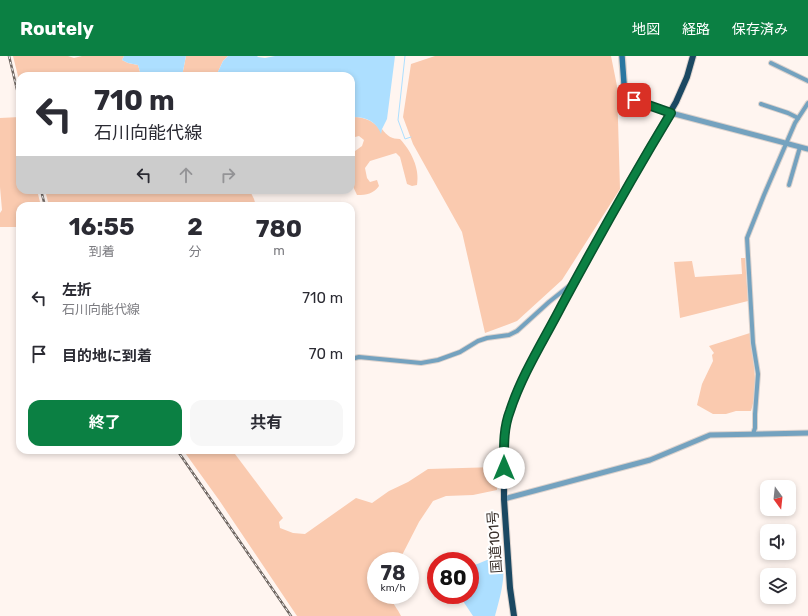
<!DOCTYPE html>
<html lang="ja">
<head>
<meta charset="utf-8">
<style>
	body { margin:0; font-family:Rubik,"Noto Sans JP",sans-serif; background:#f7f7f7; color:#2b2b33; height:100vh; display:flex; flex-direction:column; font-size:15px; white-space:nowrap }
	* { box-sizing:border-box; margin:0 }
	p { font-size:13px; color:#7c7c81 }
	.icon { flex:none; width:22px; height:22px; fill:none; stroke:currentColor; stroke-width:2; stroke-linecap:round; stroke-linejoin:round }
	.map { position:relative; flex:1; overflow:hidden }
	.drawer { position:absolute; left:16px; top:146px; width:339px; height:252px; display:flex; flex-direction:column; background:#fff; border-radius:12px; box-shadow:0 2px 6px #0003 }
	.drawer>* { flex:none }
	.guide { position:absolute; left:16px; top:16px; width:339px; height:122px; border-radius:12px; box-shadow:0 2px 6px #0003; background:#fff; color:#2b2b33; overflow:hidden }
	.needle { width:26px; rotate:165deg }
	.buttons { position:absolute; left:760px; top:424px; display:grid; gap:8px }
	.buttons a { display:grid; place-items:center; width:36px; height:36px; border-radius:8px; background:#fff; box-shadow:0 2px 6px #0003; font-size:20px }
	.speed { position:absolute; left:367px; top:496px; display:flex; gap:8px; font-size:20px; font-weight:700; text-align:center }
	.speed>* { display:grid; place-content:center; width:52px; height:52px; border-radius:50%; background:#fff; box-shadow:0 2px 6px #0003; line-height:1 }
	.speed small { font-size:10px; font-weight:400 }
	.speed .limit { border:6px solid #d22; background:#fff; color:#111 }
	.pin { position:absolute; display:grid; place-items:center; width:34px; height:34px; color:#fff; margin:-17px; border-radius:8px; box-shadow:0 2px 6px #0006 }
	.me { position:absolute; width:44px; margin:-22px; rotate:0deg; stroke-linejoin:round; filter:drop-shadow(0 0 3px #0008) }
	.turn { display:flex; align-items:center; gap:14px; height:84px; padding:0 12px; font-size:18px }
	.turn .icon { width:52px; height:52px; stroke-width:2.5 }
	.turn b { display:block; font-size:28px; line-height:34px }
	.lanes { display:flex; align-items:center; height:38px; padding:0 12px; background:#0003; justify-content:center; gap:20px; direction:ltr }
	.lanes .off { opacity:.35 }
	.eta { display:flex; justify-content:space-evenly; align-items:center; height:68px; text-align:center }
	.eta b { font-size:24px; font-weight:700; line-height:28px }
	.button { display:flex; gap:8px; margin-top:auto; padding:8px 12px }
	.button a { flex:1; height:46px; border-radius:12px; background:#0b8043; color:#fff; font-size:16px; font-weight:700; line-height:46px; text-align:center }
	.button a+a { background:#f7f7f7; color:#2b2b33 }
	ul { padding:0; list-style:none }
	li { display:flex; align-items:center; gap:12px; height:56px; padding:0 12px }
	li div { flex:1 }
	li b { display:block; font-size:15px }
	li em { font-style:normal }
	header { display:flex; align-items:center; gap:24px; box-sizing:border-box; height:56px; padding:0 20px; background:#0b8043; color:#fff }
	header strong { font-size:19px }
	nav { display:flex; gap:22px; margin-inline-start:auto; font-size:14px }
	.map>svg:first-child { display:block }
	.green { fill:#facaaf }
	.water { fill:#addfff }
	.lines { fill:none; stroke-linecap:round; stroke-linejoin:round }
	.stream { stroke:#addfff; stroke-width:1 }
	.minor-casing { stroke:#dcd2cd; stroke-width:6 }
	.tertiary-casing { stroke:#dcd2cd; stroke-width:7 }
	.secondary-casing { stroke:#dcd2cd; stroke-width:8 }
	.trunk-casing { stroke:#dcd2cd; stroke-width:8 }
	.minor { stroke:#74a2bf; stroke-width:4 }
	.tertiary { stroke:#74a2bf; stroke-width:5 }
	.secondary { stroke:#2a77a1; stroke-width:5.5 }
	.trunk { stroke:#1b4862; stroke-width:6 }
	.rail-casing { stroke:#6f6661; stroke-width:2.5 }
	.rail { stroke:#fff; stroke-width:1; stroke-dasharray:3; stroke-linecap:butt }
	.route-casing { stroke:#07532c; stroke-width:10 }
	.route { stroke:#0b8043; stroke-width:7 }
	.labels { text-anchor:middle; dominant-baseline:central; stroke-width:4; stroke-linejoin:round; paint-order:stroke }
	.street-label { font-size:14px; fill:#3b322d; stroke:#fff }
</style>
</head>
<body>
<header>
<strong>Routely</strong>
<nav><a>地図</a><a>経路</a><a>保存済み</a></nav>
</header>
<div class="map">
<svg width="808" height="560" viewBox="0 0 808 560">
	<rect width="100%" height="100%" fill="#fff5f0"/>
	<!-- green -->
	<g class="green">
		<polygon points="13,0 68,0 74,2 82,0 124,0 122,4 128,7 138,9 140,16 138,20 20,20 20,28"/>
		<polygon points="186,0 228,0 223,5 216,20 182,20"/>
		<polygon points="435,0 611,0 617,30 620,133 562,224 517,265 485,277 462,176 413,88 403,61 411,8"/>
		<polygon points="20,61 20,134 37,134 41,150 20,150 20,171 0,171 0,157 2,154 0,131 0,62"/>
		<path d="M351,61C363,60 376,65 381,76L382,73C387,80 392,83 400,83C411,95 420,112 417,129L412,130L407,128L400,101L396,97L370,105L365,112L367,122L370,126L377,124L379,130C373,138 367,139 357,139L351,126V98L362,90L364,84L359,80L351,82Z"/>
		<polygon points="45,134 246,134 250,135 254,143 256,150 49,150"/>
		<polygon points="741,202 745,202 748,245 680,262 674,206 692,205 695,221 742,218"/>
		<path d="M750,277C752,303 760,330 751,355H736L726,358H713L697,349L702,328L713,305L712,299L714,297L709,290Z"/>
		<path d="M183,394H232L283,462L279,466L280,472L293,477L305,478L356,442L372,447L389,435L408,426L428,413L497,411V434L473,439L446,440L433,445L419,466L399,505H376V539H390C391,546 398,553 401,560H297L219,444Z"/>
	</g>
	<!-- water -->
	<g class="water">
		<polygon points="124,0 186,0 182,20 138,20 140,16 138,9 128,7 122,4"/>
		<path d="M228,0H257L258,1L265,2L275,0H395L387,63L382,73L381,78C377,65 364,60 351,61V20H216L223,5Z"/>
		<path d="M487,504L501,506C508,516 498,549 495,560H473L459,539H470V511Z"/>
	</g>
	<g class="lines">
		<!-- stream -->
		<polyline class="stream" points="405,0 398,64 405,83 411,81"/>
		<defs>
			<g id="minor">
				<polyline points="771,7 808,25"/>
				<polyline points="761,48 788,57 798,62"/>
				<polyline points="789,129 800,91"/>
				<polyline points="351,303 359,301 421,307 438,304 460,296 478,285 487,282 509,279 517,275 549,246 574,226"/>
				<polyline points="753,378 755,372 755,358 758,318 753,287 747,182 764,139 795,67 808,47"/>
			</g>
			<g id="tertiary">
				<polyline points="671,57 808,93"/>
				<polyline points="504,443 650,404 710,379 808,377"/>
			</g>
			<polyline id="secondary" points="622,0 625,41 671,57"/>
			<polyline id="trunk" points="514,560 510,532 504,443 504,381 509,355 529,310 625,134 676,46 687,21 693,0"/>
		</defs>
		<!-- minor casing -->
		<use href="#minor" class="minor-casing"/>
		<!-- tertiary casing -->
		<use href="#tertiary" class="tertiary-casing"/>
		<!-- secondary casing -->
		<use href="#secondary" class="secondary-casing"/>
		<!-- trunk casing -->
		<use href="#trunk" class="trunk-casing"/>
		<!-- minor -->
		<use href="#minor" class="minor"/>
		<!-- tertiary -->
		<use href="#tertiary" class="tertiary"/>
		<!-- secondary -->
		<use href="#secondary" class="secondary"/>
		<!-- trunk -->
		<use href="#trunk" class="trunk"/>
		<defs>
			<g id="rail">
				<polyline points="9,0 20,46"/>
				<polyline points="41,134 45,150"/>
				<polyline points="177,394 291,560"/>
			</g>
		</defs>
		<!-- rail casing -->
		<use href="#rail" class="rail-casing"/>
		<!-- rail -->
		<use href="#rail" class="rail"/>
	</g>
	<g class="lines">
		<defs>
			<path id="route" d="M504,412C504,392 503,373 510,355C522,318 544,284 562,249C597,184 633,120 671,57L634,44"/>
		</defs>
		<!-- route casing -->
		<use href="#route" class="route-casing"/>
		<!-- route -->
		<use href="#route" class="route"/>
	</g>
	<g class="labels">
		<!-- street labels -->
		<g class="street-label">
			<text transform="translate(495 486) rotate(-94)">国道101号</text>
		</g>
	</g>
</svg>
<div class="buttons">
<a><svg class="needle" viewBox="-14 -14 28 28"><path d="M0-13l5 13h-10z" fill="#e53935"/><path d="M0 13l5-13h-10z" fill="#7c7c81"/></svg></a>
<a><svg class="icon" aria-label="sound" viewBox="0 0 24 24"><path d="M4 9h4l5-4v14l-5-4H4zM17 9q2 3 0 6"/></svg></a>
<a><svg class="icon" aria-label="layers" viewBox="0 0 24 24"><path d="M12 4l9 5-9 5-9-5zM3 14l9 5 9-5"/></svg></a>
</div>
<div class="speed"><div>78<small>km/h</small></div><div class="limit">80</div></div>
<div class="pin" style="left:634px;top:44px;background:#d93025"><svg class="icon" aria-label="arrive" viewBox="0 0 24 24"><path d="M6 21V4h12l-3 4 3 4H6"/></svg></div>
<svg class="me" style="left:504px;top:412px" viewBox="-20 -20 40 40"><circle r="19" fill="#fff"/><path d="M0-13L10 11 0 6-10 11z" fill="#0b8043"/></svg>
<div class="guide">
<div class="turn"><svg class="icon" aria-label="left" viewBox="0 0 24 24"><path d="M17 20v-9H6M10 6l-5 5 5 5"/></svg><div><b>710 m</b>石川向能代線</div></div>
<div class="lanes"><svg class="icon" aria-label="left" viewBox="0 0 24 24"><path d="M17 20v-9H6M10 6l-5 5 5 5"/></svg><svg class="icon off" aria-label="ahead" viewBox="0 0 24 24"><path d="M12 20V5M6 11l6-6 6 6"/></svg><svg class="icon off" aria-label="right" viewBox="0 0 24 24"><path d="M7 20v-9h11M14 6l5 5-5 5"/></svg></div>
</div>
<section class="drawer">
<div class="eta">
<div><b>16:55</b><p>到着</p></div>
<div><b>2</b><p>分</p></div>
<div><b>780</b><p>m</p></div>
</div>
<ul>
<li><svg class="icon" aria-label="left" viewBox="0 0 24 24"><path d="M17 20v-9H6M10 6l-5 5 5 5"/></svg><div><b>左折</b><p>石川向能代線</p></div><em>710 m</em></li>
<li><svg class="icon" aria-label="arrive" viewBox="0 0 24 24"><path d="M6 21V4h12l-3 4 3 4H6"/></svg><div><b>目的地に到着</b></div><em>70 m</em></li>
</ul>
<div class="button"><a>終了</a><a>共有</a></div>
</section>
</div>
</body>
</html>
